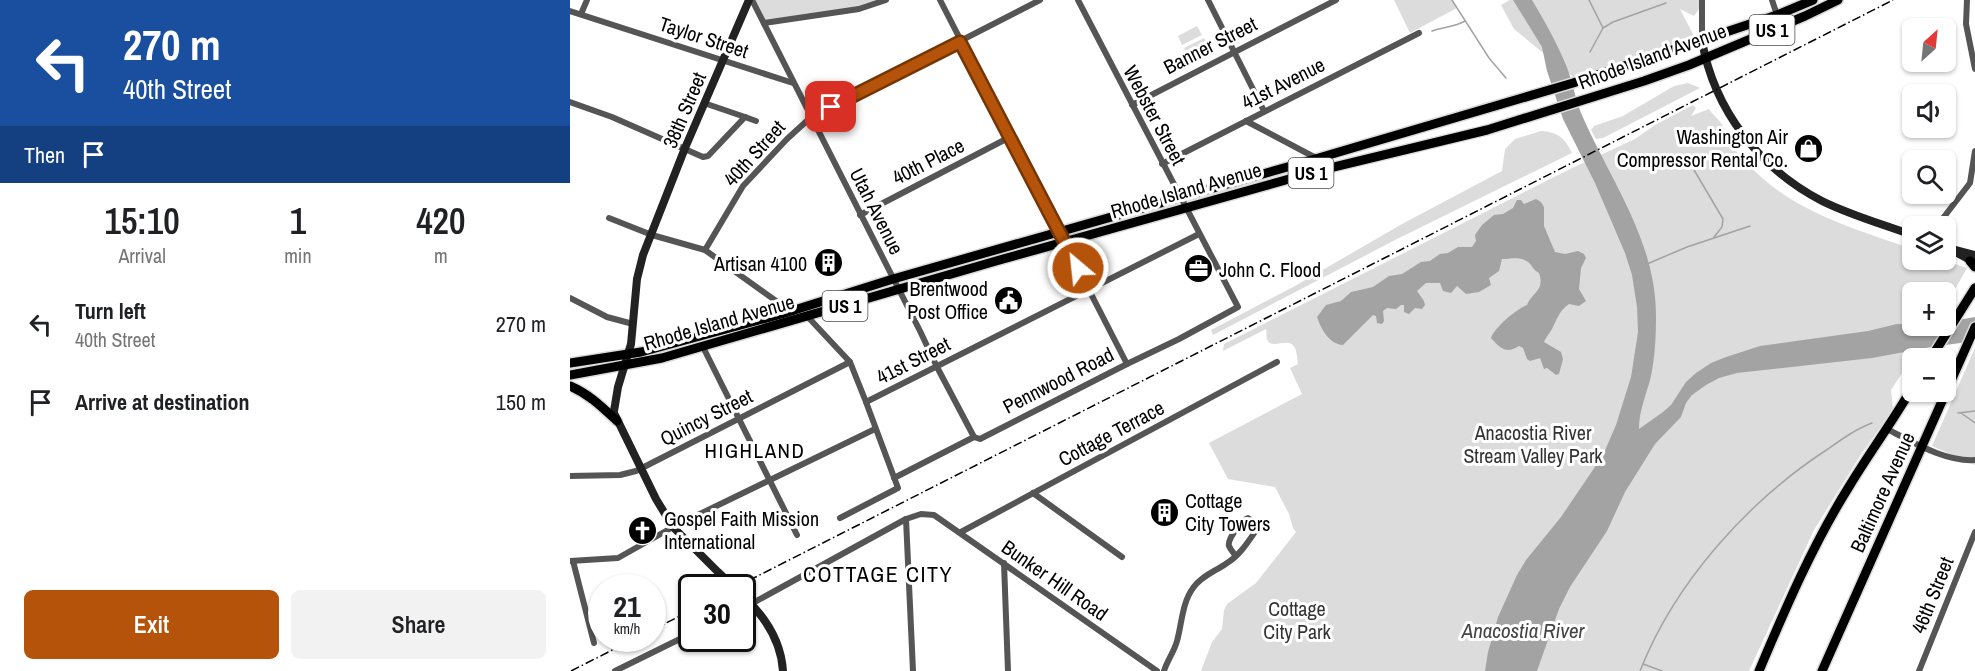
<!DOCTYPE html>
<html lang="en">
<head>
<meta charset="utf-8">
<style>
	body { margin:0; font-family:"Archivo Narrow",sans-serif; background:#f2f2f2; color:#202124; height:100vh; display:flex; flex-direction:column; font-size:22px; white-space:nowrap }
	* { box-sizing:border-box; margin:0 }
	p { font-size:20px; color:#757577 }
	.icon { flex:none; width:33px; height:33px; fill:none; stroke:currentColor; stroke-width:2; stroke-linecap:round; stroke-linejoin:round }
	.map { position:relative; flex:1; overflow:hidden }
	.drawer { display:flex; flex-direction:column; background:#fff; width:570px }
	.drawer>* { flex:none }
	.guide { background:#1a4fa0; color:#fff; overflow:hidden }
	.needle { width:39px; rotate:27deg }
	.tools { position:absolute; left:1332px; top:18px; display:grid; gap:12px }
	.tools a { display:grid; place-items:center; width:54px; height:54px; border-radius:9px; background:#fff; box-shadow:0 2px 4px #0004; font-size:30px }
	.speed { position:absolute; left:18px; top:574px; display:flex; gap:12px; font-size:30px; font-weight:700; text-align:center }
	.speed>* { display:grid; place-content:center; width:78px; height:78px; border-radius:50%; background:#fff; box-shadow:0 2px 4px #0004; line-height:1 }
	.speed small { font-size:15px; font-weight:400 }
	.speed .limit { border:3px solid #111; border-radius:9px; background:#fff; color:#111 }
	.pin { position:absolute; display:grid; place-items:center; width:51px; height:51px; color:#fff; margin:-26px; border-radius:12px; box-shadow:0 3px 9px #0006 }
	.me { position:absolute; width:66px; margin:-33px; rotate:332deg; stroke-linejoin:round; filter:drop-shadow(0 0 4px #0008) }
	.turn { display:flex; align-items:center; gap:21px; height:126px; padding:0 24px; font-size:27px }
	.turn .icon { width:78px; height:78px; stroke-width:2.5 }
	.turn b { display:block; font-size:42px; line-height:51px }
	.then { display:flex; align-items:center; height:57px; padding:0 24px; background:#0003; gap:12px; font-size:22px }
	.eta { display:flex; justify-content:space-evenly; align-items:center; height:102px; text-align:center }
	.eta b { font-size:36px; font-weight:600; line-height:42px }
	.cta { display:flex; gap:12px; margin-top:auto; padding:12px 24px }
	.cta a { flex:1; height:69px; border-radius:9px; background:#b45309; color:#fff; font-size:24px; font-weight:600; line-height:69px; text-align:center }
	.cta a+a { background:#f2f2f2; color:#202124 }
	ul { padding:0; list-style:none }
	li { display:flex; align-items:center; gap:18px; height:78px; padding:0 24px }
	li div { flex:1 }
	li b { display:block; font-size:22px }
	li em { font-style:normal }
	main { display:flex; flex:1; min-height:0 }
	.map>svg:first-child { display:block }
	.green { fill:#dcdcdc }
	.water { fill:#a3a3a3 }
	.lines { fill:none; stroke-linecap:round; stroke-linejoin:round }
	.stream { stroke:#a3a3a3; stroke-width:1.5 }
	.primary-casing { stroke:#dbdbdb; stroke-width:12 }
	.street { stroke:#555; stroke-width:6 }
	.secondary { stroke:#222; stroke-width:8 }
	.primary { stroke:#000; stroke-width:9 }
	.rail { stroke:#000; stroke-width:1.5; stroke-dasharray:9 3 1.5 3; stroke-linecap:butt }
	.secondary-bridge { stroke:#222; stroke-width:8 }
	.route-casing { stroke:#753606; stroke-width:15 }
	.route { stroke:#b45309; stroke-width:10 }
	.labels { text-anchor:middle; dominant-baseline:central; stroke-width:6; stroke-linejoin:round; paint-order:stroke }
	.shield { fill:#fff; stroke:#4c4c4c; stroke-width:1.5 }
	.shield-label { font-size:18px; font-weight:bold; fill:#000 }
	.street-label { font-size:20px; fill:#000; stroke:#fff }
	.poi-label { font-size:20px; fill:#000; stroke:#fff; text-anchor:end }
	.park-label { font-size:20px; fill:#333; stroke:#fff }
	.neighbourhood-label { font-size:21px; letter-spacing:1.5px; fill:#000; stroke:#fff }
	.water-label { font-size:21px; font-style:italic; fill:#444; stroke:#fff }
	.quarter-label { font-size:22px; letter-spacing:1.5px; fill:#000; stroke:#fff }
</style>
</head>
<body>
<main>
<section class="drawer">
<div class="guide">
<div class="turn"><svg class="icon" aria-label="left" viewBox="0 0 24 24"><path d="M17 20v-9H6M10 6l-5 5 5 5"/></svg><div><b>270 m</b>40th Street</div></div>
<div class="then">Then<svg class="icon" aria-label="arrive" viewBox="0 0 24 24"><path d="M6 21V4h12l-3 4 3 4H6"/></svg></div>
</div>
<div class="eta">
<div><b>15:10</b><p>Arrival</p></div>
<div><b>1</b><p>min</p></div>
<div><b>420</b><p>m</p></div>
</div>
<ul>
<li><svg class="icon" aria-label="left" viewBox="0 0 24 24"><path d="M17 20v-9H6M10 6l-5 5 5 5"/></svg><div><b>Turn left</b><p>40th Street</p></div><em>270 m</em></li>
<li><svg class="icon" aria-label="arrive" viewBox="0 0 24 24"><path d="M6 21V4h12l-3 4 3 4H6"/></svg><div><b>Arrive at destination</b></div><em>150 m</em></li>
</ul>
<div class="cta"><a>Exit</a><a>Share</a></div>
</section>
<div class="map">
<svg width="1405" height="671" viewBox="0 0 1405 671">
	<rect width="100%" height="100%" fill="#fff"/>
	<!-- green -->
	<g class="green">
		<polygon points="182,0 316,0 300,6 194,23"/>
		<polygon points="824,0 883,0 887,8 840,33"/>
		<polygon points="940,0 1129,0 1129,9 1124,16 1110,9 1125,38 1004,78 944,29 931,5"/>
		<polygon points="627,26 632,35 612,45 608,36"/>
		<polygon points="634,38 639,47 619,57 614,48"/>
		<polygon points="1118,83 1130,88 1033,138 1026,139 1021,130 1024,126 1053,116 1104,86"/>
		<path d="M1123,105L1126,108L1121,116L1139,109C1143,116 1151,120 1154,129L1152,132C1202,206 1263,221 1342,249V260H1373L1397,268L1383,293L1386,300L1383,303L1376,305V292H1342V326L1347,350L1321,390L1323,409L1290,456L1244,530L1179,671H631L642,642L652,629L654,610L657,604L686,583L726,532L723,528L719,514L705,487L658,479L639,443L732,394L720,368L728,364C727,358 727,349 723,345C716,338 700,350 697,339C696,336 697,333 696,329L653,351L654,344L1000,169L1065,139L1085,125Z"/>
		<path d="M971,131C988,132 995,138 1002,153L825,240L643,335L641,330L725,286L832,224L932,171L935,149L945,139Z"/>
		<polygon points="1405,348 1405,465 1362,446"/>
	</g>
	<!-- water -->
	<g class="water">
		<path d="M943,0H962C974,20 987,43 996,65C1002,80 1005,97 1011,113C1040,180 1086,240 1086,316C1086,336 1085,357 1081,376C1077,393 1069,410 1069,429L1093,412L1101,405L1116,382L1126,373L1141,363L1156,357L1190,346L1298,331L1327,324L1376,326V322L1405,317V341L1361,347L1302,358L1167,373L1149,378L1136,385L1122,395L1116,403L1111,417L1085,444L1055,492L1037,531L1000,587L989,609L967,671H915L918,652L928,617L947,575L956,560L991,517L1033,455L1046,425L1061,377L1068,332L1067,307L1062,275L1055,253L1025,183L993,119L977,71L972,47Z"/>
		<path d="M966,199L971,202L974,207V226L985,252L995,254L1008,251L1014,254L1016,258L1011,268L1009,289L1016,301L1009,306L999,304C989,311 987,319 982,329C979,334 976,337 974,342L991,352L993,359L989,374L986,375L977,368L974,369L970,358L960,361L957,359L953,348L949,346C936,354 931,349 921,338C924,328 946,309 957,305C963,291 975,291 969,273C963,270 963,266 958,262C950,256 940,259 932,259L929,271L919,278L921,285L909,292L896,294L887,286L881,293L873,291L870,283H856L847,291L854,301L855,305L852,309L845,308L839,314L834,312V305H831L826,309L817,308L813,311L814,321L812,324L807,323L806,316L803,315L773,345C759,344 751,329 747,317L756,305L771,301L781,292L803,287L819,276L832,274L851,262L860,261L870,254L878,253L888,247H902L906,241L905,235L912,225L924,215L933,214L943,208L947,200H951L954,204Z"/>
	</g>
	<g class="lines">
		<!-- stream -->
		<g class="stream">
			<polyline points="882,0 919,58 936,78"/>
			<polyline points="1019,0 1033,28 1020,52"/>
			<polyline points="1033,28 1043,22 1096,3"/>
			<path d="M862,31C873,27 885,27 895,21"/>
			<polyline points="1124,170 1153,219 1152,227 1144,237"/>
			<polyline points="1077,264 1117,247 1180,226"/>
			<polyline points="1388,413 1405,411"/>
			<polyline points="1391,413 1405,423"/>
			<polyline points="1073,664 1092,671"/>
			<path d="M1070,671C1105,582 1179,500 1258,449C1272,439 1286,429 1302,423"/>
		</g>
		<defs>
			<g id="primary">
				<polyline points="1400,261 1405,267"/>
				<polyline points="1361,358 1405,288"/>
				<polyline points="0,363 71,352 215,313 323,279 735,162 1003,83 1207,15 1243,0"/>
				<polyline points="0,375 92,358 426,261 755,169 917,130 1074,81 1119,65 1235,16 1268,0"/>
				<path d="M0,386C19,394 32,407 47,421"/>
				<path d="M1189,671C1216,607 1243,544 1280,485C1300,452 1323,421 1342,388"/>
				<polyline points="1252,671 1405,327"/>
			</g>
		</defs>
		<!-- primary casing -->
		<use href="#primary" class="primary-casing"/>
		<!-- street -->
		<g class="street">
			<polyline points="182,0 350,331 367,367 404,437"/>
			<polyline points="370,0 557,364"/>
			<polyline points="638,0 694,111"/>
			<polyline points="1202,0 1207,15"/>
			<polyline points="1397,0 1396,24 1405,69"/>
			<polyline points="0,11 223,83"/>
			<polyline points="11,14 17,0"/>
			<polyline points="194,23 289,9 316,0"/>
			<polyline points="1132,41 1132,0"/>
			<polyline points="0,102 42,117 133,157 138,156 175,117 186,121"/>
			<polyline points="134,103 175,117"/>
			<polyline points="562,105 766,0"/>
			<polyline points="676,121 748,159 755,169"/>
			<polyline points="592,164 849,33"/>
			<polyline points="290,215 440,137"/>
			<polyline points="39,218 82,235 135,250 220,311"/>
			<polyline points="1367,226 1400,183 1405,151"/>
			<polyline points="135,250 173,186 217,139 240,118 470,0"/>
			<polyline points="0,298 37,317 63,324"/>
			<polyline points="237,316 280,362 296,402 328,488 270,518"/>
			<polyline points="133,347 227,535"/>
			<polyline points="296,402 629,234"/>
			<path d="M1317,429C1343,442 1375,462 1405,460"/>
			<polyline points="0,476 50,475 66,471 280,362"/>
			<polyline points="324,478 404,437 410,439 557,364 609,339 668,307 508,0"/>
			<polyline points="463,493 552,557"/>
			<polyline points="336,519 343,671"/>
			<polyline points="391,532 707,362"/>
			<polyline points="0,561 48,558 103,527 305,429"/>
			<polyline points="3,561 24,643"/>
			<polyline points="434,563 438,671"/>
			<polyline points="172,609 336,519 351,514 364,515 587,671"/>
			<polyline points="45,671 122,633"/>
			<path d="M594,671C597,661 604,652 607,641C612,623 612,603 623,588C631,576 646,571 657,563C670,555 678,542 687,529V525L678,518C672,520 657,539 659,546C660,549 663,552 665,555"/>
			<polyline points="1349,671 1405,532"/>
		</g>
		<!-- secondary -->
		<g class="secondary">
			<path d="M1132,41C1144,110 1190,169 1252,201C1280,215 1312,224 1342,235"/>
			<polyline points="1376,247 1404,262"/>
			<polyline points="1385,250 1405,255"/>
			<polyline points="44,411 48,387 61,344 67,279 73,255 115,148 179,0"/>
			<polyline points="45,415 86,499 103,527 149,573"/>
			<path d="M172,595C195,616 211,640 213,671"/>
		</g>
		<!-- primary -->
		<use href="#primary" class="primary"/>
		<!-- rail -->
		<g class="rail">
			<polyline points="164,588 1323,0"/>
			<polyline points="82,630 122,610"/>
			<polyline points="1,671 64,639"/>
		</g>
		<!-- secondary-bridge -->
		<polyline class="secondary-bridge" points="149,573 165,588"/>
	</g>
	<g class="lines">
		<defs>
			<polyline id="route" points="261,107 390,42 508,268"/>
		</defs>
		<!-- route casing -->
		<use href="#route" class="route-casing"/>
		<!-- route -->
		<use href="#route" class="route"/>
	</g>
	<!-- icons -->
	<defs>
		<symbol id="shop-disc" viewBox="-11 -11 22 22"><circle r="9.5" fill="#000" stroke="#fff"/><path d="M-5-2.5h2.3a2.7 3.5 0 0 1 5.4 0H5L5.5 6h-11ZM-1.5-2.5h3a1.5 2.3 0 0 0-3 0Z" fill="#fff"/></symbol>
		<symbol id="building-disc" viewBox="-11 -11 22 22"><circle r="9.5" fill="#000" stroke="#fff"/><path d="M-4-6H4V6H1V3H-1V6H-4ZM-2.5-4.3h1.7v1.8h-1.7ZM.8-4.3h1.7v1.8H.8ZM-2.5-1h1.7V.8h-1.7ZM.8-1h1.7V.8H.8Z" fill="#fff"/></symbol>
		<symbol id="office-disc" viewBox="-11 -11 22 22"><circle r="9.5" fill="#000" stroke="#fff"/><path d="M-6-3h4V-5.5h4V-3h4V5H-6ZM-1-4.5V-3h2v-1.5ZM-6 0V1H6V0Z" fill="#fff"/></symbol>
		<symbol id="civic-disc" viewBox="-11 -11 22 22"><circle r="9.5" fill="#000" stroke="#fff"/><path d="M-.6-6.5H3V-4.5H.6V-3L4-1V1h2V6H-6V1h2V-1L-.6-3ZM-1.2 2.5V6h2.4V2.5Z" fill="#fff"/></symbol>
		<symbol id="church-disc" viewBox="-11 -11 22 22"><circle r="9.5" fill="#000" stroke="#fff"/><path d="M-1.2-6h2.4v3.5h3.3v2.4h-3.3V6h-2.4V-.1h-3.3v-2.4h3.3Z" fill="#fff"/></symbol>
	</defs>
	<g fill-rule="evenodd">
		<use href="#shop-disc" x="1222" y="132" width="33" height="33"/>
		<use href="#building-disc" x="242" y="246" width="33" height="33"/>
		<use href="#office-disc" x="612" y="252" width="33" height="33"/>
		<use href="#civic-disc" x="422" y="284" width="33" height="33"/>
		<use href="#building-disc" x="578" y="496" width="33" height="33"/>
		<use href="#church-disc" x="56" y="514" width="33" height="33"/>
	</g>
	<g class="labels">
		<!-- shield labels -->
		<g class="shield">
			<rect x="1179.5" y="15" width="45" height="30" rx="4.5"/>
			<rect x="718.5" y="158" width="45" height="30" rx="4.5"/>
			<rect x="252.5" y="291" width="45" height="30" rx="4.5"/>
		</g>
		<g class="shield-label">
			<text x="1202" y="30">US 1</text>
			<text x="741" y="173">US 1</text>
			<text x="275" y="306">US 1</text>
		</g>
		<!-- street labels -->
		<g class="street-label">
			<text transform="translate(134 37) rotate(18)">Taylor Street</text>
			<text transform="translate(640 45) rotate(-27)">Banner Street</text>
			<text transform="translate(1082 56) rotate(-20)">Rhode Island Avenue</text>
			<text transform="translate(713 83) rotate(-27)">41st Avenue</text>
			<text transform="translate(114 110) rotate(-67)">38th Street</text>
			<text transform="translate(585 115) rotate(62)">Webster Street</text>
			<text transform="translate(184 153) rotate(-48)">40th Street</text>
			<text transform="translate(358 161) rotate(-27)">40th Place</text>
			<text transform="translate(616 190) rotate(-16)">Rhode Island Avenue</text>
			<text transform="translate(307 211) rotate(63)">Utah Avenue</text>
			<text transform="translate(149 322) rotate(-16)">Rhode Island Avenue</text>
			<text transform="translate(343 360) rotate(-27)">41st Street</text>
			<text transform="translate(488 380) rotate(-27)">Pennwood Road</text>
			<text transform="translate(136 417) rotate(-27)">Quincy Street</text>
			<text transform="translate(541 433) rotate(-28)">Cottage Terrace</text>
			<text transform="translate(1312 492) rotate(-66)">Baltimore Avenue</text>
			<text transform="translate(485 580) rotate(35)">Bunker Hill Road</text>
			<text transform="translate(1362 595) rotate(-68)">46th Street</text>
		</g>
		<!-- poi labels -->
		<g class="poi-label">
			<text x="1218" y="136">Washington Air<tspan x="1218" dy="23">Compressor Rental Co.</tspan></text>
			<text x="237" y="263">Artisan 4100</text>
			<text x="649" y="269" text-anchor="start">John C. Flood</text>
			<text x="418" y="288">Brentwood<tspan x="418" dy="23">Post Office</tspan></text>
			<text x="615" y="500" text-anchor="start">Cottage<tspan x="615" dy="23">City Towers</tspan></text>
			<text x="94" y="518" text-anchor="start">Gospel Faith Mission<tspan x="94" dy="23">International</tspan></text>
		</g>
		<!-- park labels -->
		<g class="park-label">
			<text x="963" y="432">Anacostia River<tspan x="963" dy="23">Stream Valley Park</tspan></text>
			<text x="727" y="608">Cottage<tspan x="727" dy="23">City Park</tspan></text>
		</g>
		<!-- neighbourhood labels -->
		<g class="neighbourhood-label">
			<text x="185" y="450">HIGHLAND</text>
		</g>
		<!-- water labels -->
		<g class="water-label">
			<text x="953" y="630">Anacostia River</text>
		</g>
		<!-- quarter labels -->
		<g class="quarter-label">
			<text x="308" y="574">COTTAGE CITY</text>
		</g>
	</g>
</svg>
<div class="tools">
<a><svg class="needle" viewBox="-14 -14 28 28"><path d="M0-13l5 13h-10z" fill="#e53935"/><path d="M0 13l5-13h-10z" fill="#757577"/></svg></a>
<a><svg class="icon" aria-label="sound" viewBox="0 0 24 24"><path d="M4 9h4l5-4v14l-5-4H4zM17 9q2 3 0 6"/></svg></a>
<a><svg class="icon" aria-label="search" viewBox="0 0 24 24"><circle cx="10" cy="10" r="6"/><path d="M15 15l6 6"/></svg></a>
<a><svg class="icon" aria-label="layers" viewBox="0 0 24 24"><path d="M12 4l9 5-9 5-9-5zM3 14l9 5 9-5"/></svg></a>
<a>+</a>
<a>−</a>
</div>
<div class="speed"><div>21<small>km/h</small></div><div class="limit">30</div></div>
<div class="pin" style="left:261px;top:107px;background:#d93025"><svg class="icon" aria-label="arrive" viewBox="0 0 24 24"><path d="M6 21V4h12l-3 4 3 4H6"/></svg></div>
<svg class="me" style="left:508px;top:268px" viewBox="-20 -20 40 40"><circle r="17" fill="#b45309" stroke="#fff" stroke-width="3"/><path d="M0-11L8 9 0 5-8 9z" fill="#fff"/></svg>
</div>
</main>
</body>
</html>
